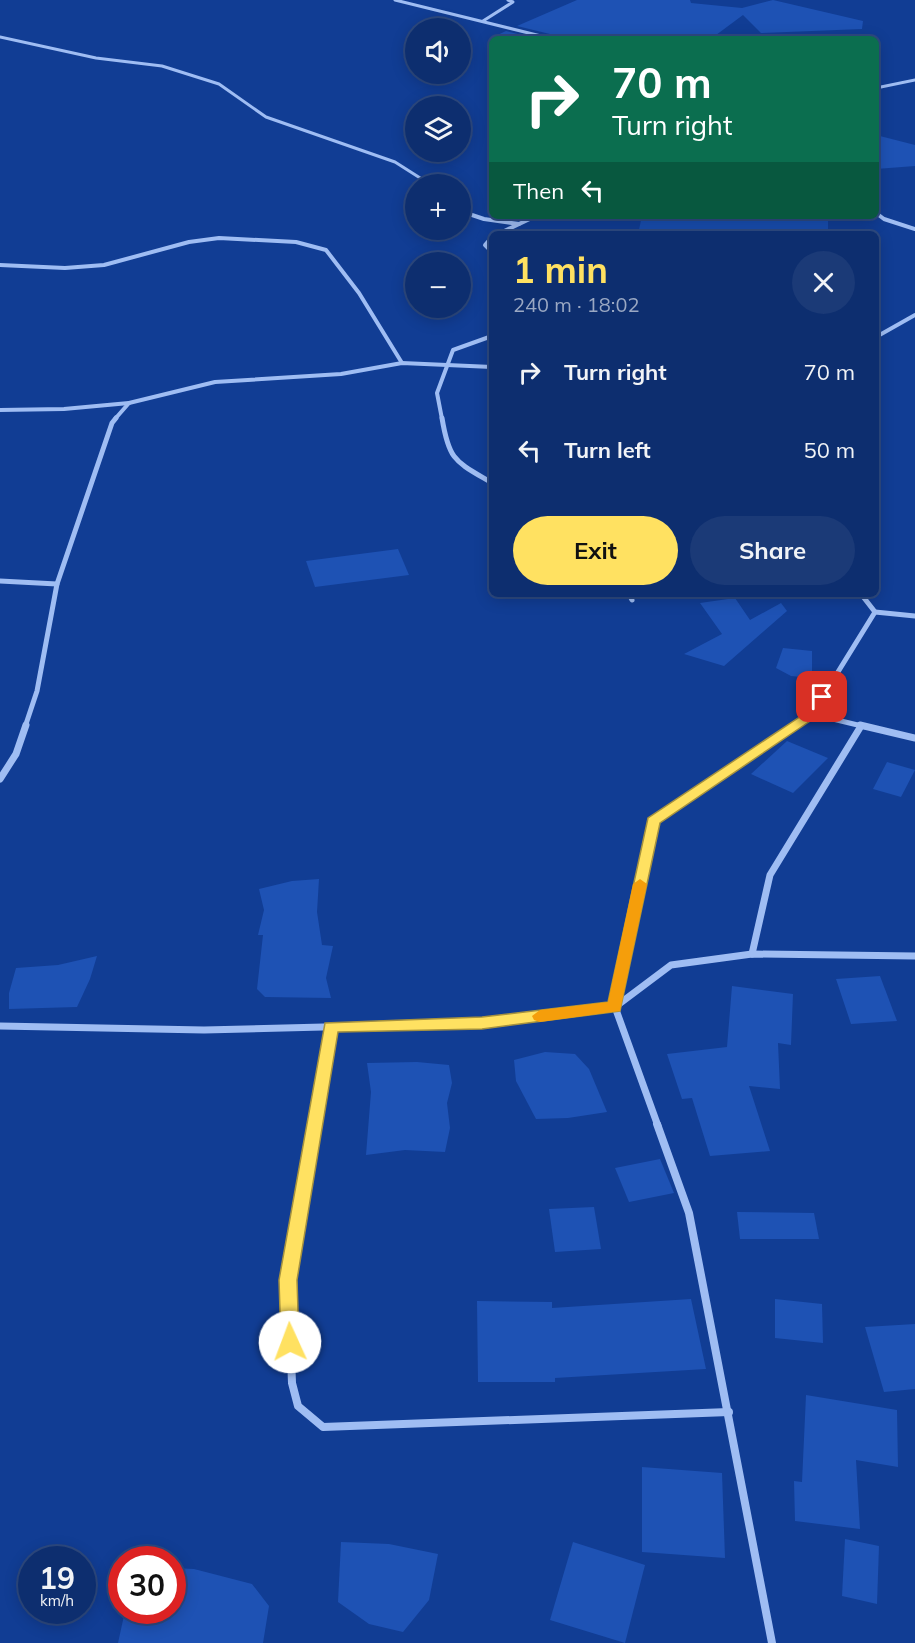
<!DOCTYPE html>
<html lang="en">
<head>
<meta charset="utf-8">
<style>
	body { margin:0; font-family:Mulish,sans-serif; background:#1b3a77; color:#f1f3f6; height:100vh; display:flex; flex-direction:column; font-size:22px; white-space:nowrap }
	* { box-sizing:border-box; margin:0 }
	p { font-size:20px; color:#9aa8c3 }
	.icon { flex:none; width:33px; height:33px; fill:none; stroke:currentColor; stroke-width:2; stroke-linecap:round; stroke-linejoin:round }
	.map { position:relative; flex:1; overflow:hidden }
	.sheet { position:absolute; left:489px; top:231px; width:390px; height:366px; display:flex; flex-direction:column; background:#0d2e6f; border-radius:9px; box-shadow:0 3px 15px #0003,0 0 0 2px #2d4a82 }
	.sheet>* { flex:none }
	.top-card { position:absolute; left:489px; top:36px; width:390px; height:183px; border-radius:9px; box-shadow:0 3px 15px #0003,0 0 0 2px #2d4a82; background:#0b6e4f; color:#fff; overflow:hidden }
	.tools { position:absolute; left:405px; top:18px; display:grid; gap:12px }
	.tools a { display:grid; place-items:center; width:66px; height:66px; border-radius:50%; background:#0d2e6f; box-shadow:0 3px 15px #0003,0 0 0 2px #2d4a82; font-size:30px }
	.speed { position:absolute; left:18px; top:1546px; display:flex; gap:12px; font-size:30px; font-weight:700; text-align:center }
	.speed>* { display:grid; place-content:center; width:78px; height:78px; border-radius:50%; background:#0d2e6f; box-shadow:0 3px 15px #0003,0 0 0 2px #2d4a82; line-height:1 }
	.speed small { font-size:15px; font-weight:400 }
	.speed .limit { border:9px solid #d22; background:#fff; color:#111 }
	.pin { position:absolute; display:grid; place-items:center; width:51px; height:51px; color:#fff; margin:-26px; border-radius:12px; box-shadow:0 3px 9px #0006 }
	.me { position:absolute; width:66px; margin:-33px; rotate:358deg; stroke-linejoin:round; filter:drop-shadow(0 0 4px #0008) }
	.turn { display:flex; align-items:center; gap:21px; height:126px; padding:0 24px; font-size:27px }
	.turn .icon { width:78px; height:78px; stroke-width:2.5 }
	.turn b { display:block; font-size:42px; line-height:51px }
	.then { display:flex; align-items:center; height:57px; padding:0 24px; background:#0003; gap:12px; font-size:22px }
	.round { display:grid; place-items:center; flex:none; width:63px; height:63px; border-radius:32px; background:#1b3a77 }
	.summary { display:flex; align-items:center; justify-content:space-between; height:102px; padding:0 24px }
	h1 { font-size:36px; font-weight:700; line-height:45px; color:#ffe161 }
	.primary-button { display:flex; gap:12px; margin-top:auto; padding:12px 24px }
	.primary-button a { flex:1; height:69px; border-radius:36px; background:#ffe161; color:#111; font-size:24px; font-weight:700; line-height:69px; text-align:center }
	.primary-button a+a { background:#1b3a77; color:#f1f3f6 }
	ul { padding:0; list-style:none }
	li { display:flex; align-items:center; gap:18px; height:78px; padding:0 24px }
	li div { flex:1 }
	li b { display:block; font-size:22px }
	li em { font-style:normal }
	.map>svg:first-child { display:block }
	.green { fill:#184daf }
	.building { fill:#1e52b4 }
	.lines { fill:none; stroke-linecap:round; stroke-linejoin:round }
	.minor-far4 { stroke:#9fbdf3; stroke-width:3 }
	.minor-far3 { stroke:#9fbdf3; stroke-width:4 }
	.minor-far2 { stroke:#9fbdf3; stroke-width:5 }
	.minor-far1 { stroke:#9fbdf3; stroke-width:7 }
	.minor { stroke:#9fbdf3; stroke-width:8 }
	.route { fill:#ffe161; stroke:#a6923f; stroke-width:1.5 }
	.slow { fill:#f59e0b }
</style>
</head>
<body>
<div class="map">
<svg width="915" height="1643" viewBox="0 0 915 1643">
	<rect width="100%" height="100%" fill="#113d94"/>
	<!-- green -->
	<polygon class="green" points="642,216 828,216 828,234 638,234"/>
	<!-- building -->
	<g class="building">
		<polygon points="577,0 690,0 691,3 742,8 773,0 863,21 862,29 761,33 743,15 712,38 691,36 691,39 557,39 554,35 517,26"/>
		<polygon points="506,31 537,39 489,39"/>
		<polygon points="876,135 915,145 915,166 876,169"/>
		<polygon points="398,549 409,575 315,587 306,561"/>
		<polygon points="735,598 750,620 781,603 787,611 724,666 684,654 722,634 700,603"/>
		<polygon points="783,648 812,651 812,678 791,676 776,668"/>
		<polygon points="787,741 828,758 793,793 751,774"/>
		<polygon points="887,762 915,770 901,797 873,789"/>
		<polygon points="319,879 317,912 322,945 333,946 326,978 331,998 265,997 257,989 263,935 258,935 264,910 259,889 292,881"/>
		<polygon points="97,956 90,979 77,1007 9,1009 9,993 16,968 58,965"/>
		<polygon points="880,976 897,1021 851,1024 836,979"/>
		<polygon points="732,986 793,994 791,1045 778,1043 780,1089 749,1086 770,1151 710,1156 692,1098 682,1099 667,1054 727,1047"/>
		<polygon points="545,1052 575,1054 589,1069 607,1112 568,1118 536,1119 516,1081 514,1060"/>
		<polygon points="417,1062 449,1065 452,1083 447,1103 450,1128 445,1152 405,1150 366,1155 371,1092 367,1063"/>
		<polygon points="660,1159 674,1193 629,1202 615,1168"/>
		<polygon points="594,1207 601,1249 555,1252 549,1209"/>
		<polygon points="737,1212 814,1213 819,1239 740,1239"/>
		<polygon points="691,1299 706,1369 555,1378 555,1382 478,1382 477,1301 552,1302 552,1308"/>
		<polygon points="775,1299 822,1304 823,1343 775,1338"/>
		<polygon points="915,1324 915,1389 884,1392 865,1327"/>
		<polygon points="806,1395 897,1410 898,1467 856,1460 860,1529 795,1521 794,1481 802,1482"/>
		<polygon points="642,1467 722,1473 725,1558 642,1552"/>
		<polygon points="845,1539 879,1546 877,1604 842,1596"/>
		<polygon points="341,1542 389,1544 438,1554 429,1600 403,1632 369,1624 338,1602"/>
		<polygon points="573,1542 645,1565 625,1643 550,1620"/>
		<polygon points="172,1568 194,1569 252,1584 269,1606 263,1643 118,1643 125,1611 172,1611"/>
	</g>
	<g class="lines">
		<!-- minor-far4 -->
		<g class="minor-far4">
			<polyline points="395,0 553,39"/>
			<polyline points="483,21 513,2 508,0"/>
			<polyline points="0,37 96,58 162,66 219,84 266,117 395,162 428,183"/>
			<polyline points="876,88 915,80"/>
		</g>
		<!-- minor-far3 -->
		<g class="minor-far3">
			<polyline points="426,181 430,184"/>
			<polyline points="460,211 484,219 519,224"/>
			<polyline points="876,213 884,219 915,229"/>
			<polyline points="498,234 536,216"/>
			<polyline points="492,237 485,245 492,252"/>
			<polyline points="0,265 65,268 104,265 189,242 219,238 296,242 326,250 359,293 402,363"/>
			<polyline points="492,303 492,314"/>
			<polyline points="876,337 915,315"/>
			<polyline points="0,410 64,409 129,403"/>
			<polyline points="115,419 129,403 215,382 341,374 402,363 492,367"/>
			<polyline points="442,419 437,393 453,350 492,336"/>
		</g>
		<!-- minor-far2 -->
		<g class="minor-far2">
			<path d="M442,418C449,461 455,461 492,483"/>
			<polyline points="0,581 57,584"/>
			<polyline points="629,594 632,600"/>
			<polyline points="875,612 915,616"/>
			<polyline points="812,714 866,727"/>
			<polyline points="25,727 37,691 57,584 112,423 116,418"/>
			<polyline points="793,727 812,714 875,612 861,594"/>
		</g>
		<!-- minor-far1 -->
		<g class="minor-far1">
			<polyline points="860,725 915,738"/>
			<polyline points="0,779 16,754 26,725"/>
			<polyline points="752,954 770,875 861,726"/>
			<polyline points="0,1026 204,1030 482,1023 615,1007 671,965 752,954 915,956"/>
			<polyline points="314,1126 331,1027"/>
			<polyline points="658,1126 615,1007 653,821 796,725"/>
		</g>
		<!-- minor -->
		<g class="minor">
			<polyline points="315,1124 288,1280 292,1383 298,1406 323,1427 729,1412"/>
			<polyline points="657,1124 689,1213 772,1643"/>
		</g>
	</g>
	<!-- route -->
	<polygon class="route" points="822,694 829,697 816,717 660,823 620,1011 482,1029 338,1032 297,1280 299,1342 297,1348 290,1350 284,1348 281,1342 279,1280 325,1023 482,1017 608,1002 648,818 807,712 818,695"/>
	<!-- slow -->
	<polygon class="slow" points="640,879 647,884 620,1011 540,1022 534,1020 532,1016 540,1010 608,1002 633,884"/>
</svg>
<div class="tools">
<a><svg class="icon" aria-label="sound" viewBox="0 0 24 24"><path d="M4 9h4l5-4v14l-5-4H4zM17 9q2 3 0 6"/></svg></a>
<a><svg class="icon" aria-label="layers" viewBox="0 0 24 24"><path d="M12 4l9 5-9 5-9-5zM3 14l9 5 9-5"/></svg></a>
<a>+</a>
<a>−</a>
</div>
<div class="speed"><div>19<small>km/h</small></div><div class="limit">30</div></div>
<div class="pin" style="left:822px;top:697px;background:#d93025"><svg class="icon" aria-label="arrive" viewBox="0 0 24 24"><path d="M6 21V4h12l-3 4 3 4H6"/></svg></div>
<svg class="me" style="left:290px;top:1342px" viewBox="-20 -20 40 40"><circle r="19" fill="#fff"/><path d="M0-13L10 11 0 6-10 11z" fill="#ffe161"/></svg>
<div class="top-card">
<div class="turn"><svg class="icon" aria-label="right" viewBox="0 0 24 24"><path d="M7 20v-9h11M14 6l5 5-5 5"/></svg><div><b>70 m</b>Turn right</div></div>
<div class="then">Then<svg class="icon" aria-label="left" viewBox="0 0 24 24"><path d="M17 20v-9H6M10 6l-5 5 5 5"/></svg></div>
</div>
<section class="sheet">
<div class="summary"><div><h1>1 min</h1><p>240 m · 18:02</p></div><a class="round"><svg class="icon" aria-label="close" viewBox="0 0 24 24"><path d="M6 6l12 12M18 6L6 18"/></svg></a></div>
<ul>
<li><svg class="icon" aria-label="right" viewBox="0 0 24 24"><path d="M7 20v-9h11M14 6l5 5-5 5"/></svg><div><b>Turn right</b></div><em>70 m</em></li>
<li><svg class="icon" aria-label="left" viewBox="0 0 24 24"><path d="M17 20v-9H6M10 6l-5 5 5 5"/></svg><div><b>Turn left</b></div><em>50 m</em></li>
</ul>
<div class="primary-button"><a>Exit</a><a>Share</a></div>
</section>
</div>
</body>
</html>
